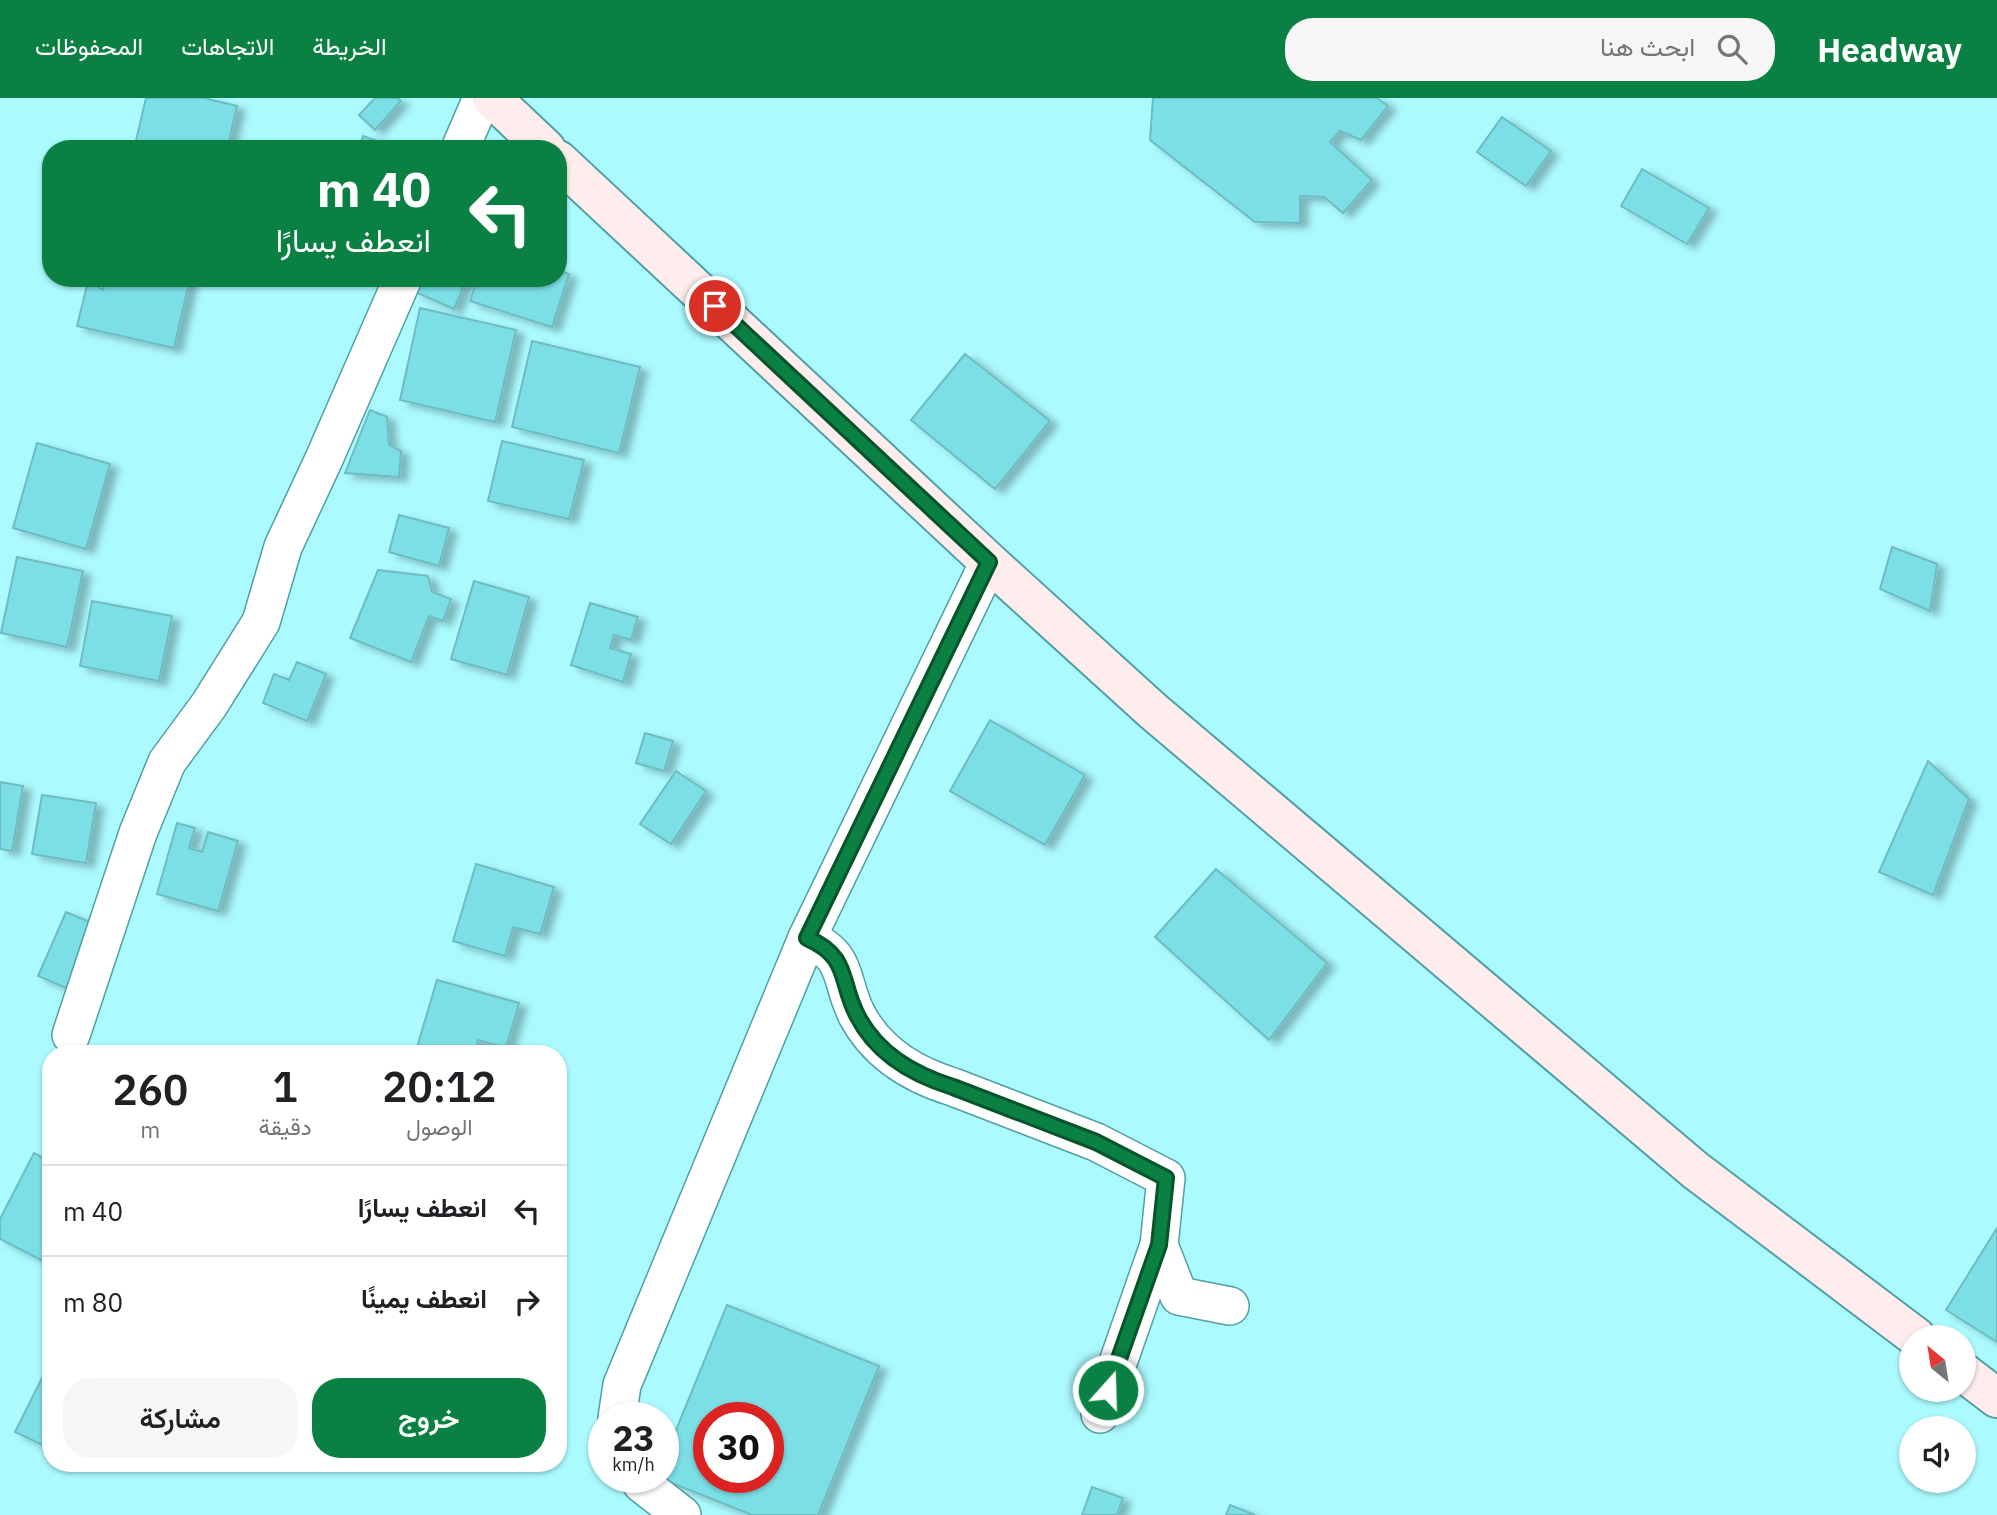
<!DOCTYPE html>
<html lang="ar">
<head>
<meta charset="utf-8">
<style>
	body { margin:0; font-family:"IBM Plex Sans",Vazirmatn,sans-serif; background:#f6f6f6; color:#202124; direction:rtl; height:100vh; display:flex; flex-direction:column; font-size:26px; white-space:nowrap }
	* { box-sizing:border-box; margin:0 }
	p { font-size:23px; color:#757577 }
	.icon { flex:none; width:38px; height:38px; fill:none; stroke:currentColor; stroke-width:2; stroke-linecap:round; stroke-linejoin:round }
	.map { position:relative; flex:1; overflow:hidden; direction:ltr }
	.panel { position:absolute; left:42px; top:947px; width:525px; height:427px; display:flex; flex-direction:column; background:#fff; border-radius:28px; box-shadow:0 2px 5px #0004; direction:rtl }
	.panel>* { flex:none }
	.guide { position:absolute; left:42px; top:42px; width:525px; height:147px; border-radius:28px; box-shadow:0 2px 5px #0004; direction:rtl; background:#0b8043; color:#fff; overflow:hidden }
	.needle { width:46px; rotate:330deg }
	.tools { position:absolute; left:1899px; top:1227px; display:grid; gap:14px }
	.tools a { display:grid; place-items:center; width:77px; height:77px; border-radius:50%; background:#fff; box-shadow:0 2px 5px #0004; font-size:35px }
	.speed { position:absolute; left:588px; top:1304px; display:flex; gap:14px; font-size:35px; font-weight:700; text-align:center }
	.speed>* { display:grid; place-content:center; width:91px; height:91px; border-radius:50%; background:#fff; box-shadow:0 2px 5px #0004; line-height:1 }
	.speed small { font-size:18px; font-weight:400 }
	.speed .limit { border:10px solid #d22; background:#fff; color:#111 }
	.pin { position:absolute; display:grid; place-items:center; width:60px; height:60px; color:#fff; margin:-30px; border:4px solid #fff; border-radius:50%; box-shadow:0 2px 7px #0007 }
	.me { position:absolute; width:77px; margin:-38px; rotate:20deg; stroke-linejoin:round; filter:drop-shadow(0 0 5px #0008) }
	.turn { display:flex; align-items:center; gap:24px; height:147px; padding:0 21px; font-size:32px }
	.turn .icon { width:91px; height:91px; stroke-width:2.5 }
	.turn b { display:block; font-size:49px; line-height:60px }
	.eta { display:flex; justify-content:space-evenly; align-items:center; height:119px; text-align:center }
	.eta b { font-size:42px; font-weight:600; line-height:49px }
	.button { display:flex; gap:14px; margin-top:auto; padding:14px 21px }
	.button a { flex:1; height:80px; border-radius:28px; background:#0b8043; color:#fff; font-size:28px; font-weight:600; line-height:80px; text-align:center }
	.button a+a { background:#f6f6f6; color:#202124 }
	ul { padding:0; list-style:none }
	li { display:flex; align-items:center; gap:21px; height:91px; padding:0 21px; border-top:2px solid #e0e0e0 }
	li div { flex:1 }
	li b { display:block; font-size:26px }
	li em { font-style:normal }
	header { display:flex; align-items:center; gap:42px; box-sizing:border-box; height:98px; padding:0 35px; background:#0b8043; color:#fff }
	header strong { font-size:33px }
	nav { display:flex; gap:38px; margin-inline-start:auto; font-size:24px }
	.search { width:490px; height:63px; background:#f6f6f6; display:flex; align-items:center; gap:18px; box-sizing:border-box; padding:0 24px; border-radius:28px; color:#757577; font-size:26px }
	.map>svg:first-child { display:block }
	.building { fill:#7cdfe6; stroke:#6ebcc1; stroke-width:2; fill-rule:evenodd; filter:url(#shadow) }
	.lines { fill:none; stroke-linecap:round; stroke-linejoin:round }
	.street-casing { stroke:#519fa5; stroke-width:40 }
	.secondary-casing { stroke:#519fa5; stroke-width:42 }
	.street { stroke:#fff; stroke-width:37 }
	.secondary { stroke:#feedec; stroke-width:38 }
	.route-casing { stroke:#07532c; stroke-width:18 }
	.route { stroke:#0b8043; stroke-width:12 }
</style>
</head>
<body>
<header>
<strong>Headway</strong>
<div class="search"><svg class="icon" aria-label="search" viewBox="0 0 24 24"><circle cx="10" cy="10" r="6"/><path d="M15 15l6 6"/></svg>ابحث هنا</div>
<nav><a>الخريطة</a><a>الاتجاهات</a><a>المحفوظات</a></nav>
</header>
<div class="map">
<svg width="1997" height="1417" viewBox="0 0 1997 1417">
	<defs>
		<filter id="shadow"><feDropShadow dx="8" dy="4.5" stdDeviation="3.5" flood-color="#0004"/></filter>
	</defs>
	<rect width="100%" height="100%" fill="#abfaff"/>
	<!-- building -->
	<g class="building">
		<polygon points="146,0 204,0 237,8 227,51 134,51"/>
		<polygon points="375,0 397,0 401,3 375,32 359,17"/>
		<polygon points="1153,0 1377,0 1388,8 1361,42 1340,33 1330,44 1372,82 1343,115 1324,99 1300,98 1300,125 1255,124 1150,42"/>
		<polygon points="1502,19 1551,53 1526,88 1477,54"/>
		<polygon points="363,38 399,51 359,51"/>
		<polygon points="1642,71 1709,110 1687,146 1621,108"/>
		<polygon points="558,172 569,176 552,229 470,203 478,180 533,180 538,182 539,180 558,180"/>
		<polygon points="106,180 190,180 174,250 77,228 88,183 103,192"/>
		<polygon points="421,180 467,180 454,211 415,194"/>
		<polygon points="420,210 516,232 495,324 400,302"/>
		<polygon points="532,243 640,269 619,355 512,329"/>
		<polygon points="965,256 1050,323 995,391 911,322"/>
		<polygon points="370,312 387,319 389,347 401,353 399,379 345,375"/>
		<polygon points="502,343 584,362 569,421 488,403"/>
		<polygon points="37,345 110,366 86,451 13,430"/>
		<polygon points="399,417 449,430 439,468 389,454"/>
		<polygon points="1892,449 1937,466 1930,513 1880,491"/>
		<polygon points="17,459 83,473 67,549 1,535"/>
		<polygon points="378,472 428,478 432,494 451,501 443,523 429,518 411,564 350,540"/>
		<polygon points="474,483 529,499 507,577 451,561"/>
		<polygon points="92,503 172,518 159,583 80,568"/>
		<polygon points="590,505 638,519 631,542 614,537 610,550 631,556 623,584 571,567"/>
		<polygon points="297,564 326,576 307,623 263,605 274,576 289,582"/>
		<polygon points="990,622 1085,677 1045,747 950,693"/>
		<polygon points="645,635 673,643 664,673 636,665"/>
		<polygon points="1928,663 1969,701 1933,797 1879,774"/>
		<polygon points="676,673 706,693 671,746 640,726"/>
		<polygon points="0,684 23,688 12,753 0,751"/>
		<polygon points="42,697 96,705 86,765 32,756"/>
		<polygon points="177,725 195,730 189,750 202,754 208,734 238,743 218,813 157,796"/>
		<polygon points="476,766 554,789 540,836 513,829 505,858 453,843"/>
		<polygon points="1216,771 1327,865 1269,942 1155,839"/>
		<polygon points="66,814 99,828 71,892 38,878"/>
		<polygon points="437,882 519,905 506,950 478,942 474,956 415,956"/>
		<polygon points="34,1055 51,1064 51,1167 0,1141 0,1121"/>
		<polygon points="1997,1130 1997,1244 1946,1212"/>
		<path d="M727,1207L879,1268L818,1417H752L657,1379H663V1364ZM709,1320H768V1379H709Z"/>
		<polygon points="48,1268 51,1269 51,1351 15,1334"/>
		<polygon points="1092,1389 1123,1400 1117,1417 1082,1417"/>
		<polygon points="1230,1407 1255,1417 1226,1417"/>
	</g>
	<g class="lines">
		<defs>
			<g id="street">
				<polyline points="460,51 482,0"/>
				<path d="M807,840C850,859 839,882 857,917C877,955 914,977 953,989L1096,1044L1166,1080L1159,1147L1179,1198L1230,1208"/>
				<polyline points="71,937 138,735 167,664 209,607 261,524 283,449 324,361 403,180"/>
				<polyline points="1100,1316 1159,1147"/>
				<polyline points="617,1320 622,1287 807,840 989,464"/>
				<polyline points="638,1379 642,1386 682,1417"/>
			</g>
			<g id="secondary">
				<polyline points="492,0 546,51"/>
				<polyline points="558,62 989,464 1153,613 1695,1072 1916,1239"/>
				<polyline points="1964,1275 1997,1300"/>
			</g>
		</defs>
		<!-- street casing -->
		<use href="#street" class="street-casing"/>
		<!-- secondary casing -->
		<use href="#secondary" class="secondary-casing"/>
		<!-- street -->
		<use href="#street" class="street"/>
		<!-- secondary -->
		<use href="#secondary" class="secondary"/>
	</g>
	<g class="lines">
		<defs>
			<path id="route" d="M715,208L989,464L807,840C850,859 839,882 857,917C876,955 914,977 953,989L1096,1044L1166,1080L1159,1147L1108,1292"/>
		</defs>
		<!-- route casing -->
		<use href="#route" class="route-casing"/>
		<!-- route -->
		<use href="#route" class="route"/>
	</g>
</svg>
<div class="tools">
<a><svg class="needle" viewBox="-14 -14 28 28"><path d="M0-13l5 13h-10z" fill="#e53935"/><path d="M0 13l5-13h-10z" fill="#757577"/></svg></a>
<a><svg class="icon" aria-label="sound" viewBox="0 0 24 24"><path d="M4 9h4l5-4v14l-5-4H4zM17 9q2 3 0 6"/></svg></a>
</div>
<div class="speed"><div>23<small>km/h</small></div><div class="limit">30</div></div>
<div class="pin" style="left:715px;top:208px;background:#d93025"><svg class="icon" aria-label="arrive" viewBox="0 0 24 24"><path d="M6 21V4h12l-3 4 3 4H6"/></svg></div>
<svg class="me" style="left:1108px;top:1292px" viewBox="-20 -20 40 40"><circle r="17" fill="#0b8043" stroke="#fff" stroke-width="3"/><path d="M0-11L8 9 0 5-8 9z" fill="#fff"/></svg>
<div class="guide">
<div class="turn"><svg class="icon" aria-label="left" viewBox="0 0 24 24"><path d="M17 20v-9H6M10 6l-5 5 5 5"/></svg><div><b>40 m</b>انعطف يسارًا</div></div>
</div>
<section class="panel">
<div class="eta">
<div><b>20:12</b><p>الوصول</p></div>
<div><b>1</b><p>دقيقة</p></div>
<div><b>260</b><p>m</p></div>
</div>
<ul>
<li><svg class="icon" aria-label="left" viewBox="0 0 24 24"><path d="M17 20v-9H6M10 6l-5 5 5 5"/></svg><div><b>انعطف يسارًا</b></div><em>40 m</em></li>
<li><svg class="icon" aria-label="right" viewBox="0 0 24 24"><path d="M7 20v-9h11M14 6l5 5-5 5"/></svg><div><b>انعطف يمينًا</b></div><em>80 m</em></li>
</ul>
<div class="button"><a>خروج</a><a>مشاركة</a></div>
</section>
</div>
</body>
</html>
